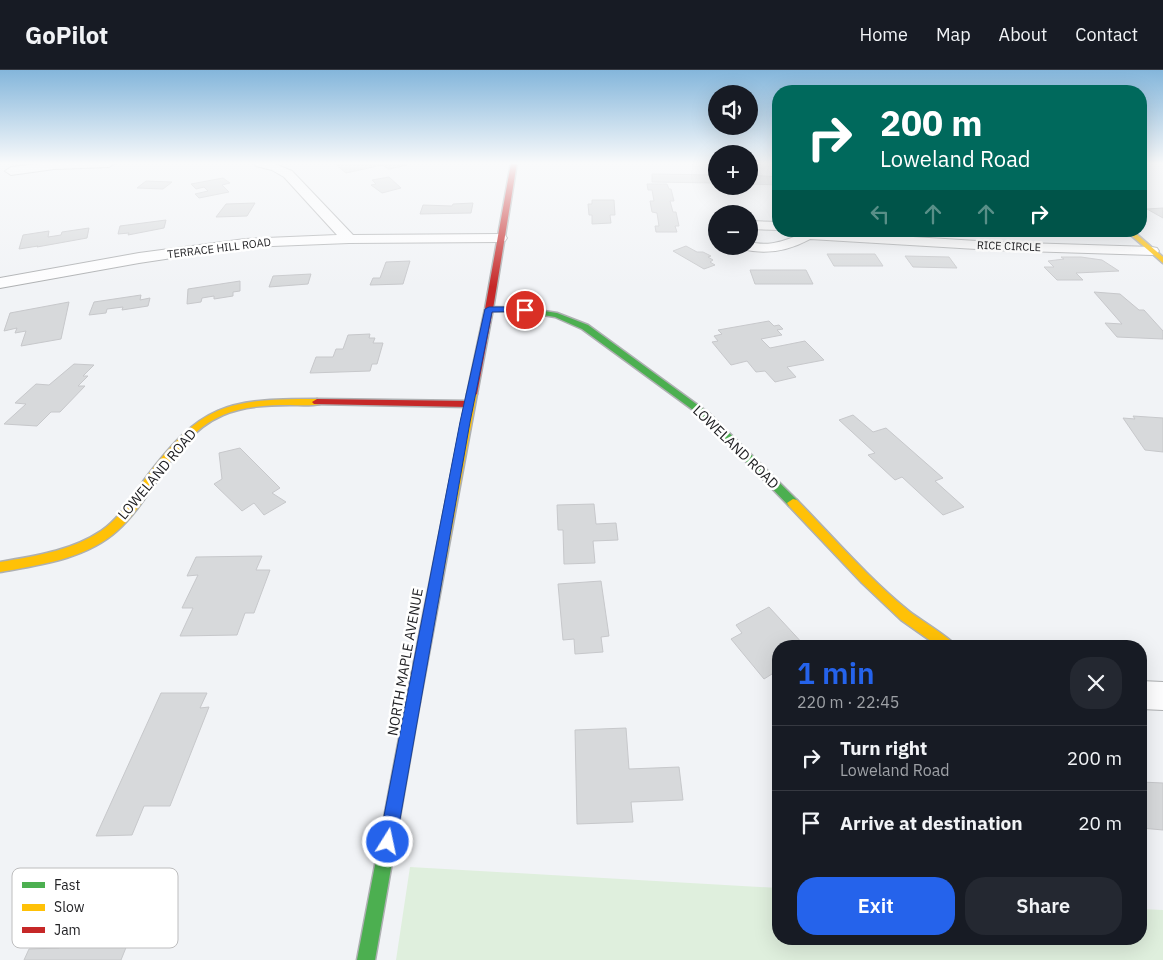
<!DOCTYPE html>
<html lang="en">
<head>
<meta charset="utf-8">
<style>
	body { margin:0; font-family:"IBM Plex Sans",sans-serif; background:#242831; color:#f1f3f6; height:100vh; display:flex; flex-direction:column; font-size:19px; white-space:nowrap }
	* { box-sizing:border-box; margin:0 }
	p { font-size:16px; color:#9ea1a6 }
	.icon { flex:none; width:28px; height:28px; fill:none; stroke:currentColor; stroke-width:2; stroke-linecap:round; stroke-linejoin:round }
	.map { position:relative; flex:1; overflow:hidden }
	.side { position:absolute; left:772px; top:570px; width:375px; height:305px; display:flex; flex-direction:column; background:#171b24; border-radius:20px; box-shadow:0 5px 20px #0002 }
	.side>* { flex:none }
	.banner { position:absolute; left:772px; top:15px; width:375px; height:152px; border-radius:20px; box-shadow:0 5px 20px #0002; background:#00695c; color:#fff; overflow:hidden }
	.fabs { position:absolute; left:708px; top:15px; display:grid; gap:10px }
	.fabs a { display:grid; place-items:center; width:50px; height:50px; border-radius:50%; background:#171b24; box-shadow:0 5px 20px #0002; font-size:25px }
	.pin { position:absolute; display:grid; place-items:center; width:42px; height:42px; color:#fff; margin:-21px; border:2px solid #fff; border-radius:50%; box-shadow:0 1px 5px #0007 }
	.me { position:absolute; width:55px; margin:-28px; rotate:10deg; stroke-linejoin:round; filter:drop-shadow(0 0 4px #0008) }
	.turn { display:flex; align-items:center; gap:18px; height:105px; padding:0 25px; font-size:22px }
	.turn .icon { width:65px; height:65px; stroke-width:2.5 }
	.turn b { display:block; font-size:35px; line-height:42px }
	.lanes { display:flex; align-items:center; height:48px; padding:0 25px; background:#0003; justify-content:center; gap:25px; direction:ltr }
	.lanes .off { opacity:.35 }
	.round { display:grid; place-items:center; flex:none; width:52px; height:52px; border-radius:20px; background:#242831 }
	.head { display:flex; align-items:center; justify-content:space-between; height:85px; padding:0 25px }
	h1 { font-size:30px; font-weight:600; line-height:38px; color:#2563eb }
	.cta { display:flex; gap:10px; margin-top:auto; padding:10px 25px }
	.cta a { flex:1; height:58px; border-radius:20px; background:#2563eb; color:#fff; font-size:20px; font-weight:600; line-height:58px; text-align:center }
	.cta a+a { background:#242831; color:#f1f3f6 }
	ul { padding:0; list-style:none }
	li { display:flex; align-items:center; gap:15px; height:65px; padding:0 25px; border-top:1px solid #363941 }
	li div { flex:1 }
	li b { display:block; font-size:19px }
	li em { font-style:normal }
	header { display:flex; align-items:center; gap:30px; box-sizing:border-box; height:70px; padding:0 25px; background:#171b24; border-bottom:1px solid #363941 }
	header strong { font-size:24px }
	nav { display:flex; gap:28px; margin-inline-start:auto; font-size:18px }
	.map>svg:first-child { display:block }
	.green { fill:#dfefdd }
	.building { fill:#d7d9db; stroke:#c7c8cb }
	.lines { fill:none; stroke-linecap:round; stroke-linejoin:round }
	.street-casing { stroke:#aeb0b2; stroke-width:2 }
	.fast-casing { stroke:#aeb0b2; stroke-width:3 }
	.slow-casing { stroke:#aeb0b2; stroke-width:3 }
	.jam-casing { stroke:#aeb0b2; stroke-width:3 }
	.street { fill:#fdfdfe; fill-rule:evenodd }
	.fast { fill:#4caf50; fill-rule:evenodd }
	.slow { fill:#ffc107; fill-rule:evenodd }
	.jam { fill:#c62828; fill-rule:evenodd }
	.route { fill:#2563eb; stroke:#184099 }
	.labels { text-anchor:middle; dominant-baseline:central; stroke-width:5; stroke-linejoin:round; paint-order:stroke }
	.far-street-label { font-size:11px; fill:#222225; stroke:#fff }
	.street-label { font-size:14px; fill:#222225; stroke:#fff }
	.key { fill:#fff; stroke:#bdbdbe; stroke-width:1 }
	.key-label { font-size:14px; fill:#222225 }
</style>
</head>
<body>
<header>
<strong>GoPilot</strong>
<nav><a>Home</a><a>Map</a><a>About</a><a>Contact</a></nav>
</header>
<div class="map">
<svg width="1163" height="890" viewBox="0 0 1163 890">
	<rect width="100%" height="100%" fill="#f1f3f6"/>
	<!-- green -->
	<polygon class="green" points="410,797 779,818 779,869 1141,869 1141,839 1163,840 1163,890 396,890"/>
	<!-- building -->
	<g class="building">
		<polygon points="343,93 403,93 407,95 389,99 382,95 346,103 335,94"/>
		<polygon points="652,104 716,105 716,113 652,112"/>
		<polygon points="749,105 779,107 779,115 749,114"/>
		<polygon points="389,107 401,118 382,123 371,115 376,114 372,110"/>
		<polygon points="223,108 230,113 222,115 229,122 199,128 195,124 208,121 204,117 196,119 191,114"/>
		<polygon points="146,111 172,112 163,119 137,118"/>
		<polygon points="647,114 667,114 669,119 671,119 674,131 670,131 673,142 676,142 679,156 675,156 677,162 656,162 655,156 659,156 657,143 652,142 650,131 654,131 652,120 648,120"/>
		<polygon points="592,130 614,130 615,145 610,145 611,153 592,154 592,145 589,145 588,134 592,134"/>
		<polygon points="255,133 247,146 216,147 226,134"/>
		<polygon points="473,133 471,143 420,144 423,135 452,136 453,134"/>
		<polygon points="1163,138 1163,148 1147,139"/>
		<polygon points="166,150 164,158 128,165 129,163 118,164 120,156"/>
		<polygon points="89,158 87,168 37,177 38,176 19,179 23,165 49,161 48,167 61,165 62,162"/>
		<polygon points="686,176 697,182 703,182 711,186 708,187 713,190 710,192 715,195 704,199 673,181"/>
		<polygon points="827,184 875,184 883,196 834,196"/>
		<polygon points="905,186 949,187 957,198 913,197"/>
		<polygon points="1061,187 1081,187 1102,190 1119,201 1076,203 1083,210 1057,210 1044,197 1054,197 1048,191 1064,189"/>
		<polygon points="410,191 403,214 370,215 373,208 380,208 386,192"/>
		<polygon points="750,200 806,200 813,214 755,214"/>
		<polygon points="311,204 308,214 269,217 273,206"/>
		<polygon points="240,211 240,221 233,222 233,226 214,229 214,226 202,228 201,232 187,234 188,219"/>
		<polygon points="1094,222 1120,224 1139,240 1144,240 1163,261 1163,269 1117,267 1105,253 1122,254"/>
		<polygon points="141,225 140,230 150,228 148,236 122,240 123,237 107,239 106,243 89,245 94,232"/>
		<polygon points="69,232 61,269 21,276 26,261 15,263 17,258 4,261 10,243"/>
		<polygon points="769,251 774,256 779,255 783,259 777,260 782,265 761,269 770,278 805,271 824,290 787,297 796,307 775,312 765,301 756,302 747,291 731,295 712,272 718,271 714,266 722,264 718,260"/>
		<polygon points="370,264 369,268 375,268 373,273 383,273 377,294 372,294 370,301 310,303 316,287 333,287 336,279 343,279 348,265"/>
		<polygon points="74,294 94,295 83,306 88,306 78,316 85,316 60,342 51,342 37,356 4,354 26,334 15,333 36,314 49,315"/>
		<polygon points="853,345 873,362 886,358 943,408 935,411 964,437 943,445 902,407 895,410 868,385 875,383 839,350"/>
		<polygon points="1133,346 1163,348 1163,382 1145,380 1123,348 1135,349"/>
		<polygon points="240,378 280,418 272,423 286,432 264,445 254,433 242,441 214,414 222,409 219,383"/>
		<polygon points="594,434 596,454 616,453 618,470 593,471 595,493 564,494 563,460 558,460 557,435"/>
		<polygon points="262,486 256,500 270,500 254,543 245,543 237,565 180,566 193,538 182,538 198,505 187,506 196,487"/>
		<polygon points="601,511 609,566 601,567 603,582 575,584 574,569 563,570 558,514"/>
		<polygon points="769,537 805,576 779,576 779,612 772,604 764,609 731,569 742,563 736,555"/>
		<polygon points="161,623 207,623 200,638 209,637 170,736 144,736 132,765 96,766"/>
		<polygon points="626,658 629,699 679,697 683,730 631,732 633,752 577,754 575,660"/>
		<polygon points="1141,712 1163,713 1163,760 1141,758"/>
		<polygon points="140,811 116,875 127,875 121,890 24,890 29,879 59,878 87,813"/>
	</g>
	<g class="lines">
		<defs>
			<g id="street">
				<polygon points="46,93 115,93 109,97 54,99 11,105 5,101 11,97"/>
				<polygon points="254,93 273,93 292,101 353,165 500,164 505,165 507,168 505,171 500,172 349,173 245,177 139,193 0,218 0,208 139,183 245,169 337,165 284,107 272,100 256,96"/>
				<polygon points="749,151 779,152 779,160 749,159"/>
				<path d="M787,161H817L993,172L1152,177L1157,178L1159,181L1157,184L1152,185L993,180L810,169C788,181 766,185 742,179L740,176H749V172C766,176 780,173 796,166Z"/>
				<polygon points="1141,611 1163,612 1163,640 1141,639"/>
			</g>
			<g id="fast">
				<polygon points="486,237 525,238 557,243 588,255 710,344 797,430 799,433 797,436 789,436 704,348 582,259 555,247 525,242 489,241 486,241"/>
				<polygon points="413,625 418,627 420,632 375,890 357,890 406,632 408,627"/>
			</g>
			<g id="slow">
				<polygon points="1126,161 1133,161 1163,187 1163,193"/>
				<polygon points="472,321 477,324 420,632 418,637 413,639 408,637 406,632 467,324"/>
				<path d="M317,329L322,332L320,334C311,336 300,335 290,335C268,335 244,336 223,345C172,367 156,426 117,461C86,489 39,495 0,502V492C35,486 71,481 101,461C120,448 132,427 145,409C201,334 226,329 317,329Z"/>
				<path d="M793,429L797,430C834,468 869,509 910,542C919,549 952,569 956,576H938L901,550L862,513L789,436L787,433Z"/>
			</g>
			<g id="jam">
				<polygon points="511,93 517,93 493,239 477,324 472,327 467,324 485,239"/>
				<polygon points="317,329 469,331 474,334 469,337 314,334 312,332"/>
			</g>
		</defs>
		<!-- street casing -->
		<use href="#street" class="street-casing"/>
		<!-- fast casing -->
		<use href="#fast" class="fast-casing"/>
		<!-- slow casing -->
		<use href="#slow" class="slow-casing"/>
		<!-- jam casing -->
		<use href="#jam" class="jam-casing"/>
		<!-- street -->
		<use href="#street" class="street"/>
		<!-- fast -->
		<use href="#fast" class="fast"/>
		<!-- slow -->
		<use href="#slow" class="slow"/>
		<!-- jam -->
		<use href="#jam" class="jam"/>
	</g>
	<!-- sky -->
	<linearGradient id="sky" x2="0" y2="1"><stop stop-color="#84b6db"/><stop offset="0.43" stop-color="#f9fafb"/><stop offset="1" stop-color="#f9fafb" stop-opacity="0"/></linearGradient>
	<rect width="1163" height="217" fill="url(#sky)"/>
	<!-- route -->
	<polygon class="route" points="525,237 528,238 528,241 492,242 470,352 396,772 394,778 388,781 382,778 379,772 460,352 485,239 489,237"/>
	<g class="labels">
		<!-- far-street labels -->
		<g class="far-street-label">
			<text transform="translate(1009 176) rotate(2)">RICE CIRCLE</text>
			<text transform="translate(219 178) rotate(-7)">TERRACE HILL ROAD</text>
		</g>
		<!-- street labels -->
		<g class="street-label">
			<text transform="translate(736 377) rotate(44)">LOWELAND ROAD</text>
			<text transform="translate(157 404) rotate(-50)">LOWELAND ROAD</text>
			<text transform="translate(405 592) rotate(-80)">NORTH MAPLE AVENUE</text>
		</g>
	</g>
	<!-- legend -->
	<rect x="12" y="798" width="166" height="80" rx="8" class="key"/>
	<rect x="22" y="812" width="23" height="6" fill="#4caf50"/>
	<rect x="22" y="834" width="23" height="7" fill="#ffc107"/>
	<rect x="22" y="857" width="23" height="6" fill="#c62828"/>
	<g class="key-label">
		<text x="54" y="820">Fast</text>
		<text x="54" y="842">Slow</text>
		<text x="54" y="865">Jam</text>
	</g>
</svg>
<div class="fabs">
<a><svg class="icon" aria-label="sound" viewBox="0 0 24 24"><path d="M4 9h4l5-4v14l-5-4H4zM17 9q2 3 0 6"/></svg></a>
<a>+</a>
<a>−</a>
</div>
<div class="pin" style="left:525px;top:240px;background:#d93025"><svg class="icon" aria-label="arrive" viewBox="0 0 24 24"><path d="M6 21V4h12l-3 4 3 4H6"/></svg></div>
<svg class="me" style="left:388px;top:772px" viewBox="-20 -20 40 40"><circle r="17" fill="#2563eb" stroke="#fff" stroke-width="3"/><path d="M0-11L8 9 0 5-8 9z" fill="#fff"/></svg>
<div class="banner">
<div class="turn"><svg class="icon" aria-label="right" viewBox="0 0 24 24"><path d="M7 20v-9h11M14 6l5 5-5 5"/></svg><div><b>200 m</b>Loweland Road</div></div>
<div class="lanes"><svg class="icon off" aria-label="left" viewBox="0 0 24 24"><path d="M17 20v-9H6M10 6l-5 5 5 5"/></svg><svg class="icon off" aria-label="ahead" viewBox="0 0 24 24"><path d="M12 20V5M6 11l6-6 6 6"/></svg><svg class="icon off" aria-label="ahead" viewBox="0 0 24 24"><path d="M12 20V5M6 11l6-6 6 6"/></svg><svg class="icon" aria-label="right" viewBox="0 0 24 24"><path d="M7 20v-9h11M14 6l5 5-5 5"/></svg></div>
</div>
<section class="side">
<div class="head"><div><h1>1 min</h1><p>220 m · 22:45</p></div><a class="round"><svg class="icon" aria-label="close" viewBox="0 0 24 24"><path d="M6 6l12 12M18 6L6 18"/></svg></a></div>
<ul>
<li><svg class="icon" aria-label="right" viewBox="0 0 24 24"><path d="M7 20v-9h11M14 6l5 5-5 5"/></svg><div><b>Turn right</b><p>Loweland Road</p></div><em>200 m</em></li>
<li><svg class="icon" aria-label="arrive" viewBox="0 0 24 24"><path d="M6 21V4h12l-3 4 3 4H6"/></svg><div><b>Arrive at destination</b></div><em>20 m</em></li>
</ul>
<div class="cta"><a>Exit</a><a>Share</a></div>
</section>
</div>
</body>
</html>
